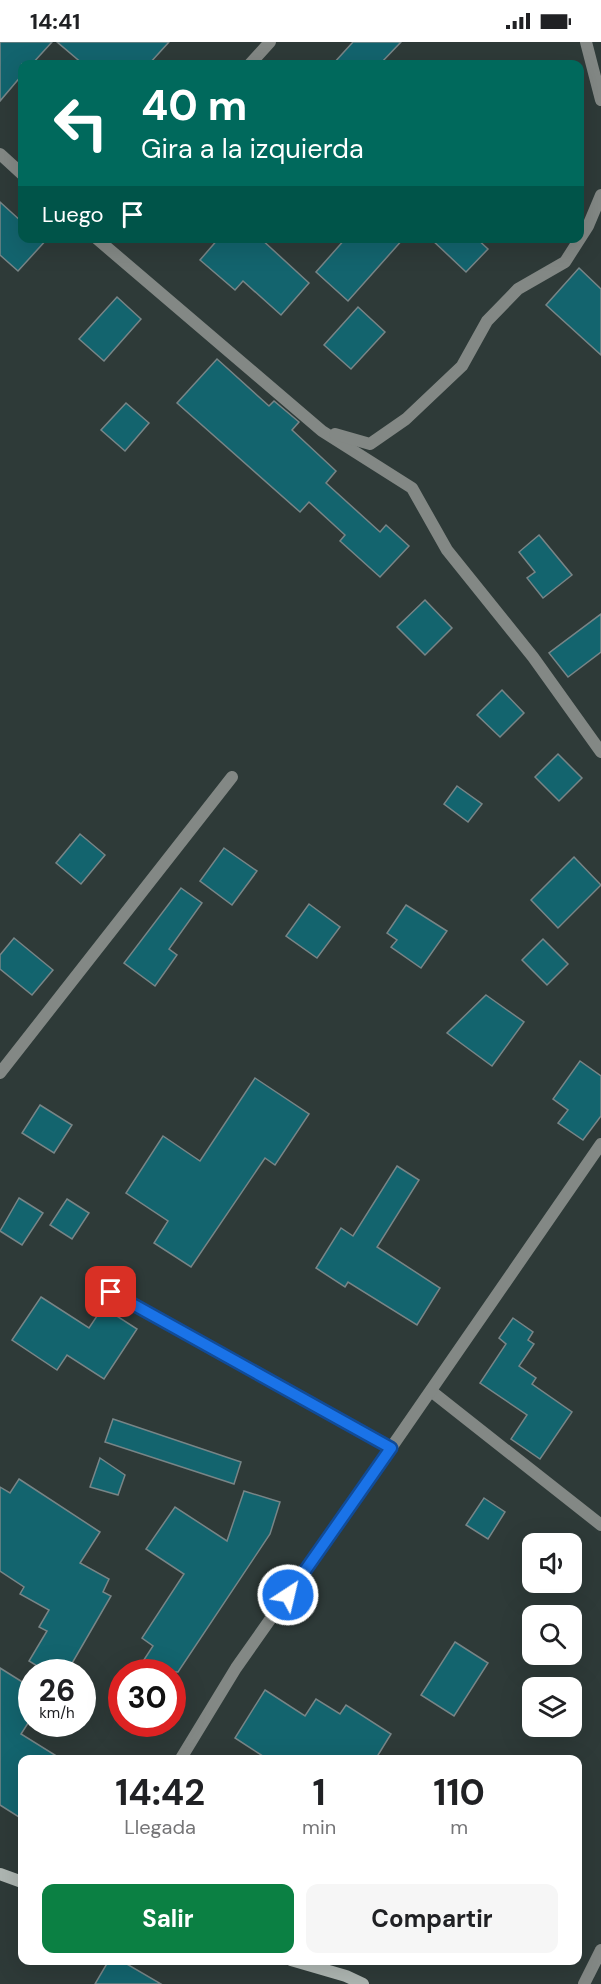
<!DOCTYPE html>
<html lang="es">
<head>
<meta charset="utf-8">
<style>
	body { margin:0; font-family:"DM Sans",sans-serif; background:#f6f6f6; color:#202124; height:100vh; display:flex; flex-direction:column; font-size:22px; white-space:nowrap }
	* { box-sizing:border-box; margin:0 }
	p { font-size:20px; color:#757577 }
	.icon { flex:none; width:33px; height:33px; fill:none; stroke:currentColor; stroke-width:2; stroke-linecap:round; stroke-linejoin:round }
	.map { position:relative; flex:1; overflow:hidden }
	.panel { position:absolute; left:18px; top:1713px; width:564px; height:210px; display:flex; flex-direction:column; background:#fff; border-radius:12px; box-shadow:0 6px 24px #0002 }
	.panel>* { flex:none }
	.top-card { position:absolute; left:18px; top:18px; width:566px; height:183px; border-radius:12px; box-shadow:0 6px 24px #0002; background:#00695c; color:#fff; overflow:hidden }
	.controls { position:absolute; left:522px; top:1491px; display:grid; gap:12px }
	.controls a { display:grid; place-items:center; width:60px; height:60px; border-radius:12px; background:#fff; box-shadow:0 6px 24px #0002; font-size:30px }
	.speed { position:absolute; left:18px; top:1617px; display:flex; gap:12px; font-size:30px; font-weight:700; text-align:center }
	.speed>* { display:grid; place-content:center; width:78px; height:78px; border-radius:50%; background:#fff; box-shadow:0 6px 24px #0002; line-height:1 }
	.speed small { font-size:15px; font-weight:400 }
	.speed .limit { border:9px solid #d22; background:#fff; color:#111 }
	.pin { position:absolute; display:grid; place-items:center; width:51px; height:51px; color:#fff; margin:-26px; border-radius:12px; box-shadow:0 3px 9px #0006 }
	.me { position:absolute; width:66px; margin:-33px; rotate:35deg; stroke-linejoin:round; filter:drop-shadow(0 0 4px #0008) }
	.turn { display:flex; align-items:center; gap:21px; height:126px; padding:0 24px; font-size:27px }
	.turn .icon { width:78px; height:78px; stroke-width:2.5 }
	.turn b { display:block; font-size:42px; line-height:51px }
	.then { display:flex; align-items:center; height:57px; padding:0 24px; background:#0003; gap:12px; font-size:22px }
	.eta { display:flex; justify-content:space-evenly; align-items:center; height:102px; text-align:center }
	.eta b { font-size:36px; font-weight:700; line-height:42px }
	.primary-button { display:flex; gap:12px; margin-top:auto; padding:12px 24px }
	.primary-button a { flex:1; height:69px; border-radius:12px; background:#0b8043; color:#fff; font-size:24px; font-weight:700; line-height:69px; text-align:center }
	.primary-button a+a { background:#f6f6f6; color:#202124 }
	.status { display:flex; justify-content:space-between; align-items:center; height:42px; padding:0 30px; background:#fff; direction:ltr }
	.status svg { height:16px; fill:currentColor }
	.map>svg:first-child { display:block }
	.building { fill:#13646e; stroke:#788587; stroke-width:1.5 }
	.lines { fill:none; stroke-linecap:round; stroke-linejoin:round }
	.service { stroke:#838885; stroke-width:12 }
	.minor { stroke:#838885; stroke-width:12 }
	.secondary { stroke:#aeb6b2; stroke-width:12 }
	.route-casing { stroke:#114b97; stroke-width:15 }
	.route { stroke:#1a73e8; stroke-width:10 }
</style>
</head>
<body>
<div class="status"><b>14:41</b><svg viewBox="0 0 49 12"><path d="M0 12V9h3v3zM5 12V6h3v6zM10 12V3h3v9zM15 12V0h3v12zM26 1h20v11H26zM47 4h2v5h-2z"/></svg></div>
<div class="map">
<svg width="601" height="1942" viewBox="0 0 601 1942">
	<rect width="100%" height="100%" fill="#2e3a38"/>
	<!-- building -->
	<g class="building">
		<polygon points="0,0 52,0 32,22 22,22 22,33 0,59"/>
		<polygon points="57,0 169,0 149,22 83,22"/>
		<polygon points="353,0 401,0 380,22 333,22"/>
		<polygon points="0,160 22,180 22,196 48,196 18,229 0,213"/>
		<polygon points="219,196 260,196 309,241 281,273 243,239 235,248 200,218"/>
		<polygon points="346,196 404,196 348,259 316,230"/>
		<polygon points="430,196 476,196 488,207 466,230"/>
		<polygon points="579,226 601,247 601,313 546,263"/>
		<polygon points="117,255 141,277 104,319 79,297"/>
		<polygon points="358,265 385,290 351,327 324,303"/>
		<polygon points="217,317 269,364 274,359 299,380 292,388 336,429 326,441 380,490 386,483 409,504 380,535 340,499 345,493 309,460 300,470 177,361"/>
		<polygon points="126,361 149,381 125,409 101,388"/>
		<polygon points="539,493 572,533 543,556 527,536 535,530 519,510"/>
		<polygon points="425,558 452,586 425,613 397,585"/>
		<polygon points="601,572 601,610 568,635 549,611"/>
		<polygon points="502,648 524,671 500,695 477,673"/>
		<polygon points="558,712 582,736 559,759 535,735"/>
		<polygon points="457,744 482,762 468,780 444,762"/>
		<polygon points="80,792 105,813 81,842 56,821"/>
		<polygon points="224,806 257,829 232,863 200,839"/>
		<polygon points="574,815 601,843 558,886 531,858"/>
		<polygon points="181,846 202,861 169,907 177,913 155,944 124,921"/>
		<polygon points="309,862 340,885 317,916 286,894"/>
		<polygon points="406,863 447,889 421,926 391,905 397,898 387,891"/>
		<polygon points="14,896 53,928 32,953 0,927 0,913"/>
		<polygon points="543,897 568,922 547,943 522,918"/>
		<polygon points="486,953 524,980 492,1024 447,991"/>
		<polygon points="580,1019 601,1034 601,1074 583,1098 558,1081 568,1068 553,1057"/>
		<polygon points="255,1036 309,1072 275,1123 265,1116 191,1225 154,1201 168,1179 126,1151 163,1094 200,1119"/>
		<polygon points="40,1063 72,1083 54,1111 22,1091"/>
		<polygon points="397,1124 419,1138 377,1205 440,1246 417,1283 348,1240 345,1245 316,1226 341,1186 353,1194"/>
		<polygon points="19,1156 43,1171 22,1203 0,1189"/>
		<polygon points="67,1157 89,1171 72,1197 50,1183"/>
		<polygon points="41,1255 89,1286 103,1265 137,1287 104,1337 67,1313 57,1328 12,1298"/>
		<polygon points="513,1276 533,1290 528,1298 534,1302 519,1324 536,1336 532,1342 572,1370 540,1417 511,1397 527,1373 480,1341 506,1302 499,1296"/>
		<polygon points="113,1377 241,1420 234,1442 105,1400"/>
		<polygon points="100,1416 125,1433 118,1453 90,1445"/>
		<polygon points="19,1437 100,1490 80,1521 109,1537 103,1550 111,1554 67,1630 47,1630 29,1619 47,1589 39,1585 49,1568 20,1552 24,1545 0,1529 0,1445 10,1451"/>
		<polygon points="244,1449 280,1460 270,1492 178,1630 136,1630 153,1604 142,1596 184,1532 146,1507 175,1465 227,1499"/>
		<polygon points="484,1456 505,1470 488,1497 466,1483"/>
		<polygon points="455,1600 488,1621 454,1674 421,1653"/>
		<polygon points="0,1626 32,1646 32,1675 21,1692 63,1718 22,1718 22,1777 0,1763"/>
		<polygon points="265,1648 305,1674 316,1657 340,1672 346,1663 391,1692 375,1718 269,1718 235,1696"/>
		<polygon points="109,1918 120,1918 161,1942 95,1942"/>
	</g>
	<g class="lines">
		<!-- service -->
		<g class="service">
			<polyline points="431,1349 601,1483"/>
			<polyline points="584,1942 601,1908"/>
		</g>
		<!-- minor -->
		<g class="minor">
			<polyline points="586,0 601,58"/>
			<polyline points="250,22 270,0"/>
			<polyline points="0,112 22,132"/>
			<polyline points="96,196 322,389 412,446 447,508 533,615 601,710"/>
			<polyline points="335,392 370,402 406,377 462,324 487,279 518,247 565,220 588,184 601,153"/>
			<polyline points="0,1031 232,735"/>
			<polyline points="111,1250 391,1406 236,1626 180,1718"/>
			<polyline points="391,1406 601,1102"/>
		</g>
		<!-- secondary -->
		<g class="secondary">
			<polyline points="0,1832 22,1840"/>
			<polyline points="291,1918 346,1934 363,1942"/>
		</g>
	</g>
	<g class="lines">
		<defs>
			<polyline id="route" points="111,1250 391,1406 288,1553"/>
		</defs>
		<!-- route casing -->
		<use href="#route" class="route-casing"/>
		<!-- route -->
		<use href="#route" class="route"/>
	</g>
</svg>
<div class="controls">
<a><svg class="icon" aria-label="sound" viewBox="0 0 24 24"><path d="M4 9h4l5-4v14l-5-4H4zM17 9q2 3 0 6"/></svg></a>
<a><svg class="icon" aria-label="search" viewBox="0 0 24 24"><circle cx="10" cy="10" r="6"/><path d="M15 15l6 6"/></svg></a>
<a><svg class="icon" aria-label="layers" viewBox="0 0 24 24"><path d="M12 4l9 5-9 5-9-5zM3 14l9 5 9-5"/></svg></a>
</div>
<div class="speed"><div>26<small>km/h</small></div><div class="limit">30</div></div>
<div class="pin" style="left:111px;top:1250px;background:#d93025"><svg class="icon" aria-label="arrive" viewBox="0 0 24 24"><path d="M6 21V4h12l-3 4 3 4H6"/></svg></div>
<svg class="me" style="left:288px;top:1553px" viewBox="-20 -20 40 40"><circle r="17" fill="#1a73e8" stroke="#fff" stroke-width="3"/><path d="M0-11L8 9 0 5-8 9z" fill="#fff"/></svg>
<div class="top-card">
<div class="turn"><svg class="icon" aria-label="left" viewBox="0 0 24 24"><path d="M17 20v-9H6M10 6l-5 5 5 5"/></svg><div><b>40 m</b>Gira a la izquierda</div></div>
<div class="then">Luego<svg class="icon" aria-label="arrive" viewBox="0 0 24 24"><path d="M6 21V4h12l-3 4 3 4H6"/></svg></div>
</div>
<section class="panel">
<div class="eta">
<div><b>14:42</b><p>Llegada</p></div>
<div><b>1</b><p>min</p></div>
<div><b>110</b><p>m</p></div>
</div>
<div class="primary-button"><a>Salir</a><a>Compartir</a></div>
</section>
</div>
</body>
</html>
